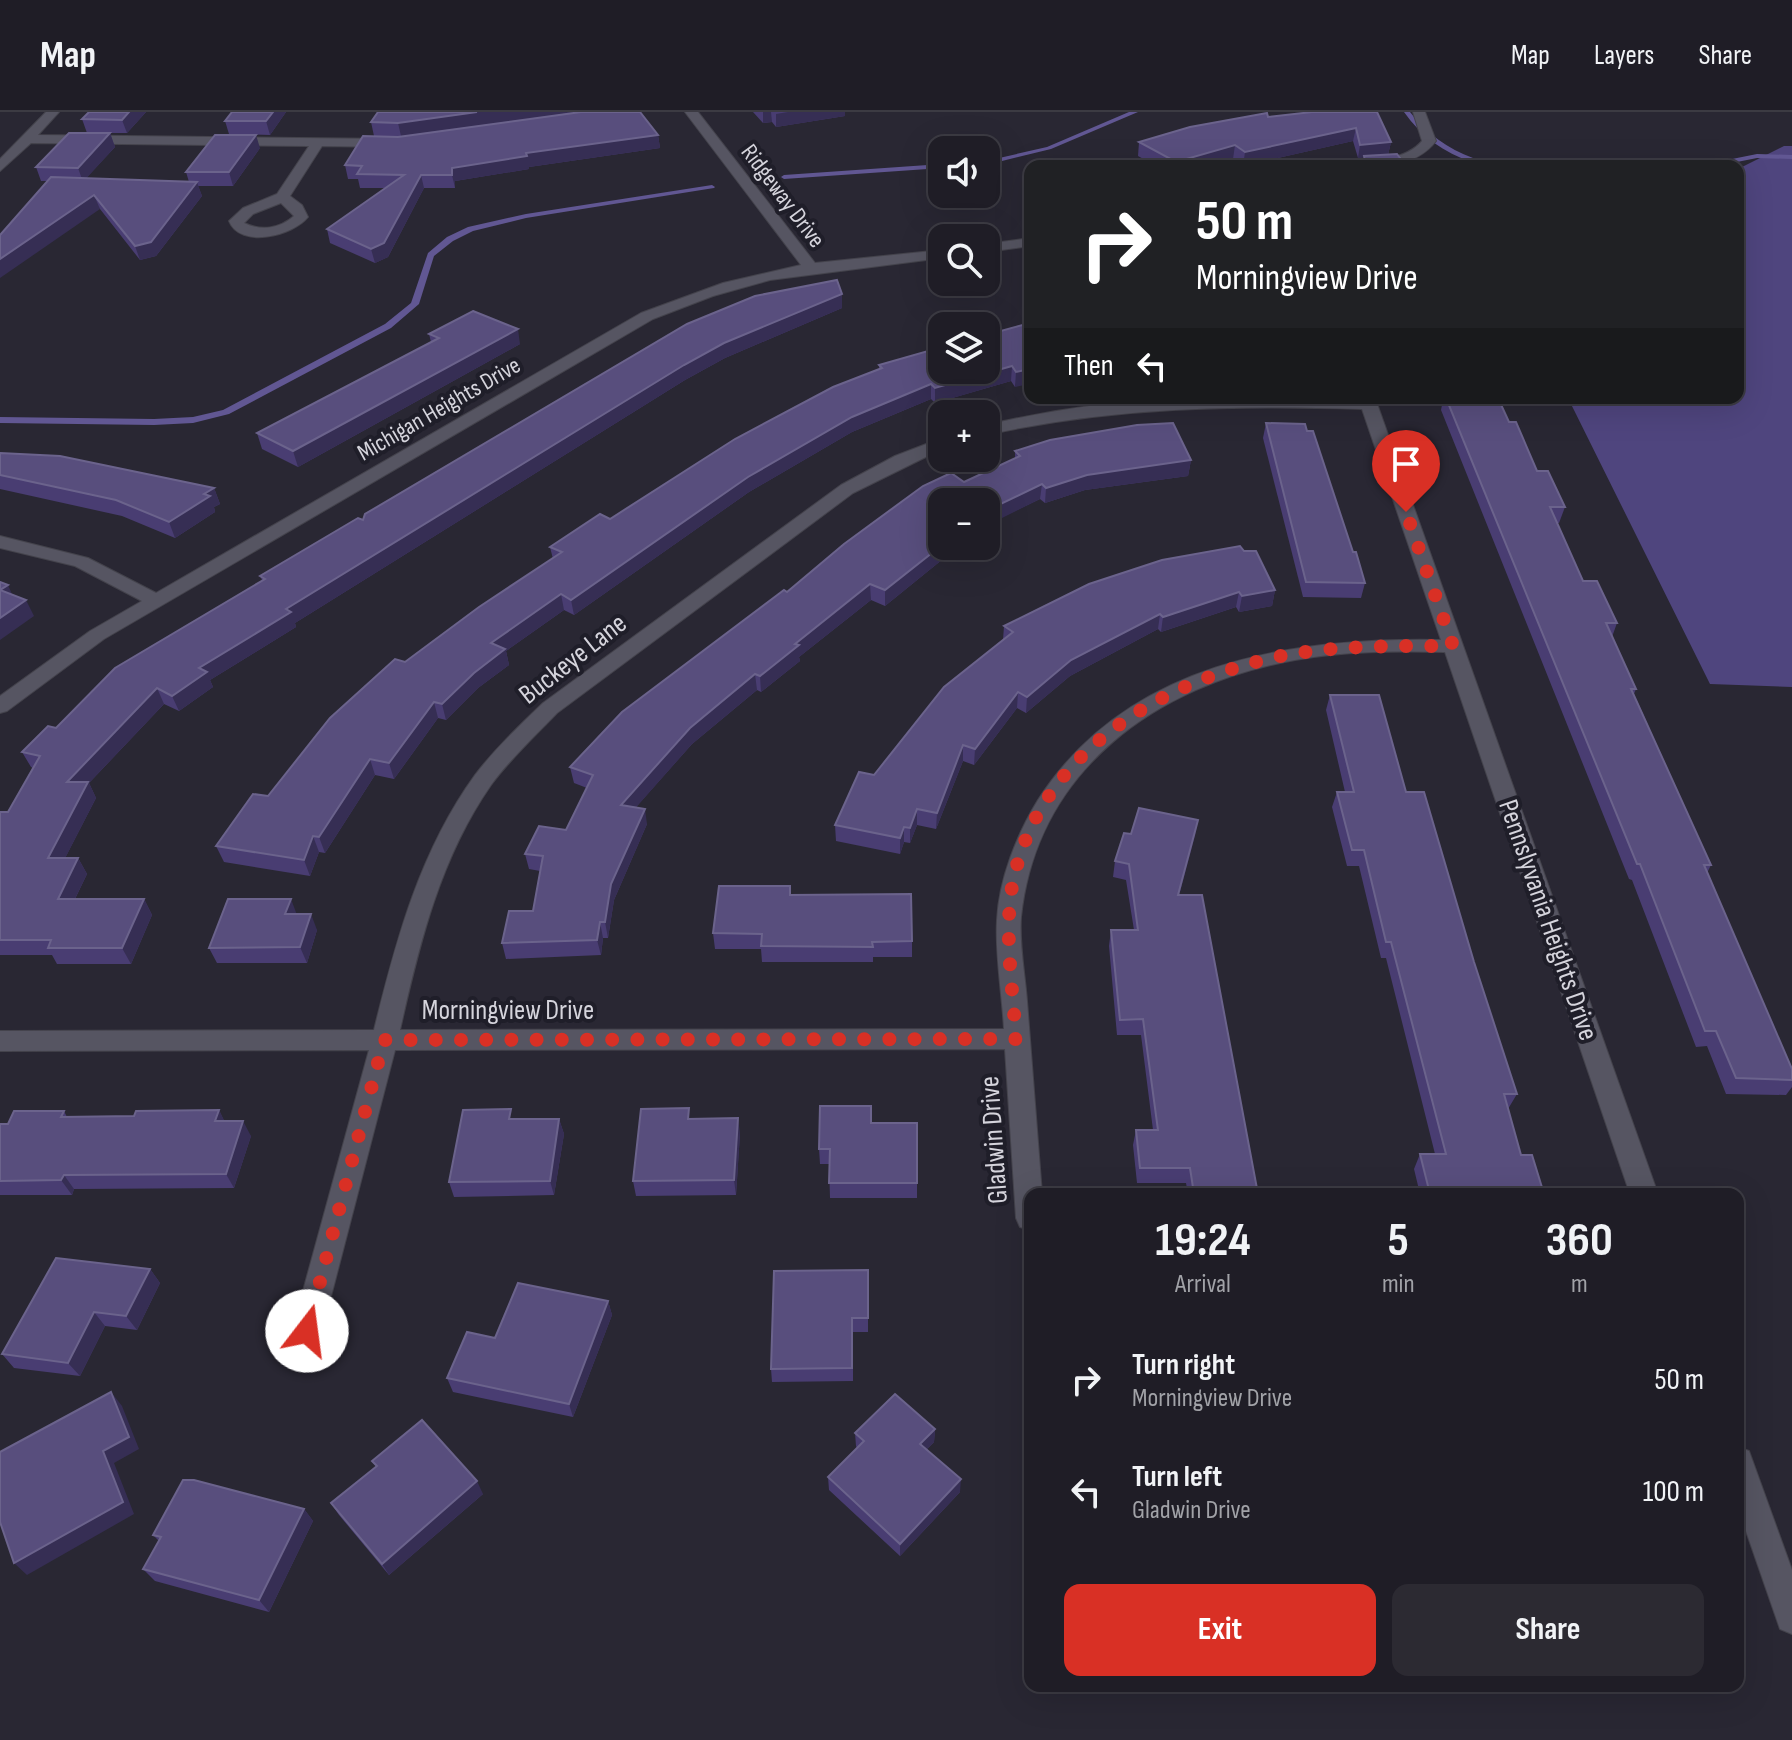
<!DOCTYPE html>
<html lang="en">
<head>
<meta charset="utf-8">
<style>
	body { margin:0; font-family:"Sofia Sans Condensed",sans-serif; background:#2c2a32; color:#f1f3f6; height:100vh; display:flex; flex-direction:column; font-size:30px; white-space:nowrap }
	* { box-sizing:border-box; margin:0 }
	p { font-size:26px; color:#a1a2a7 }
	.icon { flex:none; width:44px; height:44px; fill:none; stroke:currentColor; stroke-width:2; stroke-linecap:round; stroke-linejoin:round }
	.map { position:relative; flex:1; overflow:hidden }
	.drawer { position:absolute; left:1024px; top:1076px; width:720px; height:504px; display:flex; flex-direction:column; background:#1f1d26; border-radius:16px; box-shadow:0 8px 32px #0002,0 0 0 2px #3c3b43 }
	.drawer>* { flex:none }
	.banner { position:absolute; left:1024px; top:48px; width:720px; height:244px; border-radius:16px; box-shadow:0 8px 32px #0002,0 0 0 2px #3c3b43; background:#202124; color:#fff; overflow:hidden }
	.tools { position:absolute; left:928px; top:24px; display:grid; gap:16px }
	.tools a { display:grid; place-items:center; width:72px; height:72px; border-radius:16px; background:#1f1d26; box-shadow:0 8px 32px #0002,0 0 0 2px #3c3b43; font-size:40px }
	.pin { position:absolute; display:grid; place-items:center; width:68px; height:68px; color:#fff; margin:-82px -34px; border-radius:50% 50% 50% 0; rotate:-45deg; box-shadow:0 0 8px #0007 }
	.pin .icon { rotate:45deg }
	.me { position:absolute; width:88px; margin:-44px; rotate:15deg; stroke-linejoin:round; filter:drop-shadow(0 0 6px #0008) }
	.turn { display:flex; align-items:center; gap:28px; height:168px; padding:0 40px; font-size:36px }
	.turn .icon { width:104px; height:104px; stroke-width:2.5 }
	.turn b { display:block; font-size:56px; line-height:68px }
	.then { display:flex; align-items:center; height:76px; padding:0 40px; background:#0003; gap:16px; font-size:30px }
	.eta { display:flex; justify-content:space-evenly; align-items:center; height:136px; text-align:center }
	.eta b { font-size:48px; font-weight:700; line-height:56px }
	.primary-button { display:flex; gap:16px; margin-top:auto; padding:16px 40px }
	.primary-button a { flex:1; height:92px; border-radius:16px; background:#d93025; color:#fff; font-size:32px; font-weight:700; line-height:92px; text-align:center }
	.primary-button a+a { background:#2c2a32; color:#f1f3f6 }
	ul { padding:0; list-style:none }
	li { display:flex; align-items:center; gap:24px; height:112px; padding:0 40px }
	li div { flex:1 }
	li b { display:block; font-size:30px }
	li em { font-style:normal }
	header { display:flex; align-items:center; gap:48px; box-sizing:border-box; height:112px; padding:0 40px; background:#1f1d26; border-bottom:2px solid #3c3b43 }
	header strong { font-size:38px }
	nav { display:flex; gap:44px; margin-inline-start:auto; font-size:28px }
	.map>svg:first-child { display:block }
	.forest { fill:#4f457e }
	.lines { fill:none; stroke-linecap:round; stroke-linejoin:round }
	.stream { fill:#615793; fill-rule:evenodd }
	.minor-casing { stroke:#44434c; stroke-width:2 }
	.minor { fill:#565562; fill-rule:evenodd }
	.wall { fill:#493d72 }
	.shaded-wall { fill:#362e54 }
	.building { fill:#584e7d; stroke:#6b638c; stroke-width:2 }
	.route { stroke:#d93025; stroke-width:14; stroke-dasharray:0 25.2 }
	.labels { text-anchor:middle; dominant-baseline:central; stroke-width:8; stroke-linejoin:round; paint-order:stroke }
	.far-street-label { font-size:24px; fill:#d5d4dc; stroke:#1f1e29 }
	.street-label { font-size:28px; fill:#d5d4dc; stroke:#1f1e29 }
</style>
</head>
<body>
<header>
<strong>Map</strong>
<nav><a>Map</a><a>Layers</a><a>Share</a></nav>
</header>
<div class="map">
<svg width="1792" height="1628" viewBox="0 0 1792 1628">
	<rect width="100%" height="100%" fill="#292733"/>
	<!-- forest -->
	<polygon class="forest" points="1784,34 1792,34 1792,575 1710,572 1568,286 1738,286 1738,57"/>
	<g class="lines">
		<!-- stream -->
		<g class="stream">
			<polygon points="1129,0 1138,0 1051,37 986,53 986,49 1047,35"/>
			<path d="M1404,0H1410C1426,21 1448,37 1473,46L1685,51L1722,49L1757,42L1792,43V47L1757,46L1722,53L1704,54L1472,50C1444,41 1421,24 1404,0Z"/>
			<polygon points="942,52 942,56 784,67 781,65 784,63"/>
			<polygon points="712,73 715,75 714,76 526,106 473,119 453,129 434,144 419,192 391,216 229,302 193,311 154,313 0,311 0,305 154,307 193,305 223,298 385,212 411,191 428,141 447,125 468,115 526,102"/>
		</g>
		<defs>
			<g id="minor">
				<path d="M46,0H59L38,23L391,27L398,31L391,35L322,34L290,84L302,93L308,105C293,124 240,137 229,109L243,96L277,82L309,34L31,31L0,59V47ZM281,91L294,104C279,117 261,119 244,111L253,102Z"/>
				<polygon points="685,0 698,0 815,151 942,138 942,146 770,168 713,184 653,207 104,527 7,599 0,601 0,584 90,519 142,489 75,454 0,436 0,424 88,446 156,481 641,201 723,171 801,153"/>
				<path d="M1413,0H1425L1436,29C1410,63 1358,54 1320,54L1327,50C1356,48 1402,53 1422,29Z"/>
				<polygon points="1030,126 1030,134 986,140 986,132"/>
				<path d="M1179,286H1375L1658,1082H1630L1445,540C1395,539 1344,539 1295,548C1157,573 1037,657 1021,805C1019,832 1025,862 1027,889C1032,953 1037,1018 1042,1082H1030V1118L1020,1115L1016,1106L1005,937L395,938L322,1219L317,1229L307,1232L297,1229L292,1219L369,938L0,939V919L374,918C396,828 420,739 475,663C495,637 519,614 543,591L841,373L895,344L942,326V337L853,381L557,601C535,624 510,647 491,673C440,746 419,833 400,918L1004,917C1002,881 995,843 997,808C999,767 1017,722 1038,688C1126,551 1290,525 1441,528L1362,297C1235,293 1111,295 986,323V313C1050,298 1113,289 1179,286Z"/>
				<polygon points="1738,1335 1749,1339 1792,1458 1792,1522 1780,1517 1738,1396"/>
			</g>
		</defs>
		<!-- minor casing -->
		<use href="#minor" class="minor-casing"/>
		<!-- minor -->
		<use href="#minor" class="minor"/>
	</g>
	<!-- wall -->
	<g class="wall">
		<polygon points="89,0 146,0 127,21 87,21 82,7"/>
		<polygon points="232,0 286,0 270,23 229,22 225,9"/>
		<polygon points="577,0 401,24 374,24 371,10"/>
		<polygon points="753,0 845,0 845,4 776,15 772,10 763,11"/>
		<polygon points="1312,0 1391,30 1388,43 1363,50 1364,45 1358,46 1353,29 1243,54 1233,47 1207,54 1156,54 1138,44 1139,30 1268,5"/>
		<polygon points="110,21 115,35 86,66 189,70 186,60 260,36 233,74 198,74 202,84 156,144 140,148 100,97 48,69 41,69 36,55"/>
		<polygon points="658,23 660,36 529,55 529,57 455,69 455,76 424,76 388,145 375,151 330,131 327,117 385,76 360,76 358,67 348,67 345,53"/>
		<polygon points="842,182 842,196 725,246 685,268 295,511 296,515 210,568 213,575 179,599 164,592 89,671 96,686 65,746 78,746 87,762 75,787 144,787 152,803 131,852 57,852 52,843 0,843 0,700 8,700 33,656 31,655 22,640 262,468 260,464 363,408"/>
		<polygon points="1030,211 1015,275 1011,269 935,291 931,287 852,320 749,380 574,503 564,498 506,539 509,553 478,576 446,608 438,606 394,667 375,663 325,741 319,740 310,764 224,750 216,734 405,550 553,447 550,435 610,407 879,257 879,253"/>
		<polygon points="429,222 520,232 298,355 262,337 257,321 431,230"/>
		<polygon points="1438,286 1498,286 1509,310 1537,359 1565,395 1559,411 1557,411 1583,469 1617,511 1612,525 1636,577 1634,582 1711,753 1707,761 1792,957 1792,975 1786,983 1726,982 1707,934 1696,935 1632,768 1629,767 1441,298 1442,293"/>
		<polygon points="1266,311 1353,440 1365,471 1361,486 1303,485 1263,326"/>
		<polygon points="1015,339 1191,348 1188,364 1085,378 1045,391 1040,387 942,434 959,434 885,494 871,488 799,545 800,549 761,580 757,578 692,632 636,695 647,712 614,788 608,826 603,826 601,843 506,847 502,831 533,799 540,759 529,757 525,742 566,718 587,676 574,671 570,655 787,480 964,370 1015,347"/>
		<polygon points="0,341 214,376 220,392 214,395 215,400 175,426 122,404 0,377"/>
		<polygon points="1089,472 1275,478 1272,494 1239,500 1236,495 1161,520 1158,517 1070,564 1026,601 1017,596 974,653 963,649 936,717 917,713 910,731 904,730 900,742 836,729 835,713 874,663 1003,528 1004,514"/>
		<polygon points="1330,583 1406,680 1474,850 1517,982 1508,997 1521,1043 1544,1082 1420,1082 1414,1057 1420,1042 1435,1042 1386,846 1381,846 1359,754 1347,754 1332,695 1337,680 1345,680 1326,598"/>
		<polygon points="1198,708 1179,783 1258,1082 1188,1082 1186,1071 1137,1071 1133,1033 1136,1018 1153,1018 1141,923 1117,923 1109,834 1111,818 1134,818 1126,768 1113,765 1115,749 1131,722"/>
		<polygon points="790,774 791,783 912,829 912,845 873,845 873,850 762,850 761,837 715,837 713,821"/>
		<polygon points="297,802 317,818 307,851 217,851 209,836"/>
		<polygon points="219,998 224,1009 251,1024 234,1076 74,1077 72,1083 0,1083 0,1012 8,1012 64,999 67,1005 134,1004"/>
		<polygon points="514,1007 559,1007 564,1022 554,1083 454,1085 449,1070"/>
		<polygon points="871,1011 917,1011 917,1086 830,1086 829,1052 820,1052 819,1037"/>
		<polygon points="740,1021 736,1083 636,1084 633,1069"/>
		<polygon points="150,1157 160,1171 137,1218 105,1214 80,1264 14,1256 2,1242"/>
		<polygon points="868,1158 868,1220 853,1220 853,1269 772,1270 771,1257"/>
		<polygon points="608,1189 612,1203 573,1305 453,1280 447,1266 495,1226"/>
		<polygon points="935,1317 934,1330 927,1337 960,1380 900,1444 829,1378 828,1365 857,1336 856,1334 855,1321"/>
		<polygon points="1029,1341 1030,1341 1030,1379 1027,1354"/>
		<polygon points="372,1349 483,1382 389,1463 339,1403 331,1391 376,1355"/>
		<polygon points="304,1397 313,1409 269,1500 155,1469 143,1457 159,1429 153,1423"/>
	</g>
	<!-- shaded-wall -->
	<g class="shaded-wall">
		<polygon points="129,0 146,0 127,21 122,8"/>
		<polygon points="273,0 286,0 270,23 266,9"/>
		<polygon points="477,0 577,0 401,24 398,11"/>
		<polygon points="763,0 771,0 772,10 763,11"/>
		<polygon points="788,0 845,0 845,4 776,15 776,2"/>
		<polygon points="1356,16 1353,29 1243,54 1245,40"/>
		<polygon points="110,21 115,35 83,70 78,56"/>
		<polygon points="256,23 260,36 233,74 229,60"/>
		<polygon points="658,23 660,36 529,55 529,57 455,69 455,76 452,63 452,56 526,41"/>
		<polygon points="1391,30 1388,43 1358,46 1360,33"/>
		<polygon points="1235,33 1233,47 1207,54 1175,54 1176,50"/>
		<polygon points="421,63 424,76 388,145 375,151 371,137"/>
		<polygon points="197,70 202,84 156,144 140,148 135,134"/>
		<polygon points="94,83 100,97 0,166 0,147"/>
		<polygon points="842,182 842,196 725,246 685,268 295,511 296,515 210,568 213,575 179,599 172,584 199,556 286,497 684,253 724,231"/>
		<polygon points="518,217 520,232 298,355 293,339"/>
		<polygon points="1012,254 1011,269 935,291 935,276"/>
		<polygon points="1030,257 1030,272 1015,275 1016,260"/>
		<polygon points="931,272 931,287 852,320 749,380 574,503 571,488 748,365 852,305"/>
		<polygon points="1191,348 1188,364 1085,378 1045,391 1046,376 1087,363"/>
		<polygon points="1042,372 1040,387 986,414 986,399"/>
		<polygon points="214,376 220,392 214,395 215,400 175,426 169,410 204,382"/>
		<polygon points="942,433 942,434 959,434 885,494 885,478"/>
		<polygon points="870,472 871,488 799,545 800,549 761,580 760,564 795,532"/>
		<polygon points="8,473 15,489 0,478"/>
		<polygon points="1275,478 1272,494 1239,500 1242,484"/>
		<polygon points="1239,480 1236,495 1161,520 1163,505"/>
		<polygon points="561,482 564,498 506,539 509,553 478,576 446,608 442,592 491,531"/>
		<polygon points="26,488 34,504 0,528 0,506"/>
		<polygon points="1160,502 1158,517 1070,564 1026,601 1027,585 1071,548"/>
		<polygon points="755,562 757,578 692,632 624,709 621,693 690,616"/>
		<polygon points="157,576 164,592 89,671 96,686 57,762 48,746 67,670"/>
		<polygon points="1018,580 1017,596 974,653 975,637"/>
		<polygon points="434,590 438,606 394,667 389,651"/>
		<polygon points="963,633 963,649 936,717 937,701"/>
		<polygon points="370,647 375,663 325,741 319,725"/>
		<polygon points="645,697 647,712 614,788 608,826 605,810 611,772"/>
		<polygon points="917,697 917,713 910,731 910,716"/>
		<polygon points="1198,708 1195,724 1175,799 1178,783"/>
		<polygon points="904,715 904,730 900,742 900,726"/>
		<polygon points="313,724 319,740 310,764 304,748"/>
		<polygon points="78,746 87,762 67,803 58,787"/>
		<polygon points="144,787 152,803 131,852 122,836"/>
		<polygon points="291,787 297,803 285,802"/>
		<polygon points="311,802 317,818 307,851 300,835"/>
		<polygon points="600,810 603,826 601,843 597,828"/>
		<polygon points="219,998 227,1014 215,1009"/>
		<polygon points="738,1006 740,1021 736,1083 734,1068"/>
		<polygon points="559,1007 564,1022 554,1083 550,1069"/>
		<polygon points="243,1009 251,1024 234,1076 226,1062"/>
		<polygon points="64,1063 74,1077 72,1083 61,1068"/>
		<polygon points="150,1157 160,1171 137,1218 126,1204"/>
		<polygon points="608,1189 612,1203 573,1305 569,1292"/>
		<polygon points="94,1200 105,1214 80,1264 68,1251"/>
		<polygon points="111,1280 122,1294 139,1337 114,1351 134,1402 27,1463 14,1451 103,1339"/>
		<polygon points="935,1317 934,1330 920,1344 920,1332"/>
		<polygon points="961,1367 960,1380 900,1444 900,1432"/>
		<polygon points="477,1369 483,1382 389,1463 382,1452"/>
		<polygon points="304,1397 313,1409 269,1500 259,1488"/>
	</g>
	<!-- building -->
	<g class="building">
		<polygon points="89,0 129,0 122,8 82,7"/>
		<polygon points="232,0 273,0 266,9 225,9"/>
		<polygon points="378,0 477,0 398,11 371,10"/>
		<polygon points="581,0 640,0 658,23 526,41 527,44 452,56 452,63 421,63 384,131 371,137 327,117 404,63 357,62 362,54 345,53 363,24 398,25"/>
		<polygon points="1312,0 1377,0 1391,30 1360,33 1356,16 1245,40 1235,33 1176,50 1139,30 1190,15 1267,1 1268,5"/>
		<polygon points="69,21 110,21 78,56 36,55"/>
		<polygon points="215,23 256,23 229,60 186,60"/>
		<polygon points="1397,42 1406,54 1351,54 1365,49 1364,44"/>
		<polygon points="51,65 197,70 151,130 135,134 94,83 0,147 0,123"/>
		<polygon points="837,168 842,182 724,231 684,253 286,497 291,500 199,556 207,560 172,584 157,576 67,670 88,670 48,746 78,746 58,787 144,787 122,836 48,836 51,828 0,828 0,700 8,700 40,644 22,640 48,614 56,616 115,556 265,467 260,464 358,406 363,408 365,402 687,212 755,184"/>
		<polygon points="473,199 518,217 293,339 257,321 439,226 429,222"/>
		<polygon points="1030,211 1030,257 1016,260 1012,254 935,276 931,272 852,305 748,365 571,488 561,482 491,531 505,537 474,561 442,592 434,590 389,651 370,647 319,725 313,724 304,748 216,734 253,682 268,684 330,606 395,547 405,550 479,495 562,440 550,435 600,402 610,407 735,327 833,275 882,256 879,253 942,235 942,258 986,258 986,223"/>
		<polygon points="1446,286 1498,286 1509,310 1516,310 1537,359 1548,359 1565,395 1550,395 1583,469 1597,469 1617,511 1606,511 1636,577 1631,577 1711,753 1704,753 1792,957 1792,968 1736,966 1716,919 1705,919 1640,752 1637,752"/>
		<polygon points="1173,311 1191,348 1087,363 1046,376 1042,372 986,399 986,390 942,390 942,433 885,478 870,472 795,532 799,533 760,564 755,562 690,616 621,693 645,697 611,772 605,810 600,810 597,828 502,831 509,799 533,799 543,744 525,742 539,714 566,718 593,663 570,655 622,600 784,478 787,480 844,432 923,374 951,361 964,370 1020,344 1015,339 1050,328 1137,313"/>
		<polygon points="1266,311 1305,312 1307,319 1313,319 1353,440 1356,440 1365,471 1306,470"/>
		<polygon points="0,341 60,344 214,376 204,382 210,384 169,410 116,388 0,363"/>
		<polygon points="1240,434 1244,439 1256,439 1275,478 1242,484 1239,480 1163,505 1160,502 1071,548 1027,585 1018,580 975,637 963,633 937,701 917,697 910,716 904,715 900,726 835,713 859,660 874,663 944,575 1013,520 1004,514 1089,472 1162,448"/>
		<polygon points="0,470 8,473 0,478"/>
		<polygon points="0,478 26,488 0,506"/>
		<polygon points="1330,583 1379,583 1406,680 1424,680 1474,850 1517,982 1504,982 1521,1043 1532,1043 1544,1082 1430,1082 1420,1042 1446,1042 1391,830 1386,830 1364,738 1352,738 1337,680 1354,680"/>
		<polygon points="1139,696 1198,708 1178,783 1202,783 1258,1082 1194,1082 1190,1056 1140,1056 1136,1018 1158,1018 1143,907 1120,908 1111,818 1138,818 1129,752 1115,749 1124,721 1131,722"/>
		<polygon points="719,774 790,774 790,783 911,782 912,829 872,830 873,835 761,834 762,822 713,821"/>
		<polygon points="228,787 291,787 285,802 311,802 300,835 209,836"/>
		<polygon points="820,994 871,994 871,1011 917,1011 917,1071 829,1071 830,1037 819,1037"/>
		<polygon points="689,996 688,1007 738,1006 734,1068 633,1069 641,997"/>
		<polygon points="511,997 509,1007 559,1007 550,1069 449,1070 463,998"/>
		<polygon points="219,998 215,1009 243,1009 226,1062 64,1063 61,1068 0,1069 0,1012 8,1012 14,999 64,999 61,1005 134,1004 136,999"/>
		<polygon points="56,1146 150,1157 126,1204 94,1200 68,1251 2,1242"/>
		<polygon points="868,1158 868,1206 852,1206 852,1256 771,1257 774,1159"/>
		<polygon points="518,1171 608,1189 569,1292 447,1266 467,1220 495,1226"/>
		<polygon points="111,1280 129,1325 103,1339 123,1390 14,1451 0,1410 0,1340"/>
		<polygon points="895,1282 935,1317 920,1332 961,1367 900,1432 828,1365 864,1329 855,1321"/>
		<polygon points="422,1308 477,1369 382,1452 331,1391 377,1354 372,1349"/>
		<polygon points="183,1368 194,1368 304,1397 259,1488 143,1457 161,1425 153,1423"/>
	</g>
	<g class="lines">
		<!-- route -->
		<path class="route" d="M307,1219L384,928L1016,927C1013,877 1004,824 1012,775C1036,644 1156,572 1276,545C1334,533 1394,534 1453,534L1406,400"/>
	</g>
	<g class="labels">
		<!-- far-street labels -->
		<g class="far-street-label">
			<text transform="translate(783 84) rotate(53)">Ridgeway Drive</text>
			<text transform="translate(439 297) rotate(-30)">Michigan Heights Drive</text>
		</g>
		<!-- street labels -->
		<g class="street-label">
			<text transform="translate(573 547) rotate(-38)">Buckeye Lane</text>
			<text transform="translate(1548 808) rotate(71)">Pennslyvania Heights Drive</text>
			<text x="508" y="898">Morningview Drive</text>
			<text transform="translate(994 1028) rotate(-94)">Gladwin Drive</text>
		</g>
	</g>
</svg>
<div class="tools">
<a><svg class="icon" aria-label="sound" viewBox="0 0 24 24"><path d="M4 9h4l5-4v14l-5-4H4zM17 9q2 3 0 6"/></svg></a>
<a><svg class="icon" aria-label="search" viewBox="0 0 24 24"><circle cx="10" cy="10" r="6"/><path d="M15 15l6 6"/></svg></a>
<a><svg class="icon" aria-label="layers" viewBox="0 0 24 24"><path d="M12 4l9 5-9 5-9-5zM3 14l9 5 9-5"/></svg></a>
<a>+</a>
<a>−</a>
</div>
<div class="pin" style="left:1406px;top:400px;background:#d93025"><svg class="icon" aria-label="arrive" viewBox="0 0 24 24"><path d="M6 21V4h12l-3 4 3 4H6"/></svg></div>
<svg class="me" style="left:307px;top:1219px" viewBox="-20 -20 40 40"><circle r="19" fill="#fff"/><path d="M0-13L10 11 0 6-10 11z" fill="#d93025"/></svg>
<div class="banner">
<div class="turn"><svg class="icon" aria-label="right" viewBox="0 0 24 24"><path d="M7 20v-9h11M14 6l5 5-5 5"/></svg><div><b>50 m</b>Morningview Drive</div></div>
<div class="then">Then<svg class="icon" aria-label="left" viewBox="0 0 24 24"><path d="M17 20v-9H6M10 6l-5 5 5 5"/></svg></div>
</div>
<section class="drawer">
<div class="eta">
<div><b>19:24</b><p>Arrival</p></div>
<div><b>5</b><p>min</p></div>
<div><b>360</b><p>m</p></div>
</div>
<ul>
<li><svg class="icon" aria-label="right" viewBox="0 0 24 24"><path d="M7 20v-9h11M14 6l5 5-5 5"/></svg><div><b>Turn right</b><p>Morningview Drive</p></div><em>50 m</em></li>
<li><svg class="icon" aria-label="left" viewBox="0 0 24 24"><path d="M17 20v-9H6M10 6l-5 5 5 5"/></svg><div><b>Turn left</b><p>Gladwin Drive</p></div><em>100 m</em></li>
</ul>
<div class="primary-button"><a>Exit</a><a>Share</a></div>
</section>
</div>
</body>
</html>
